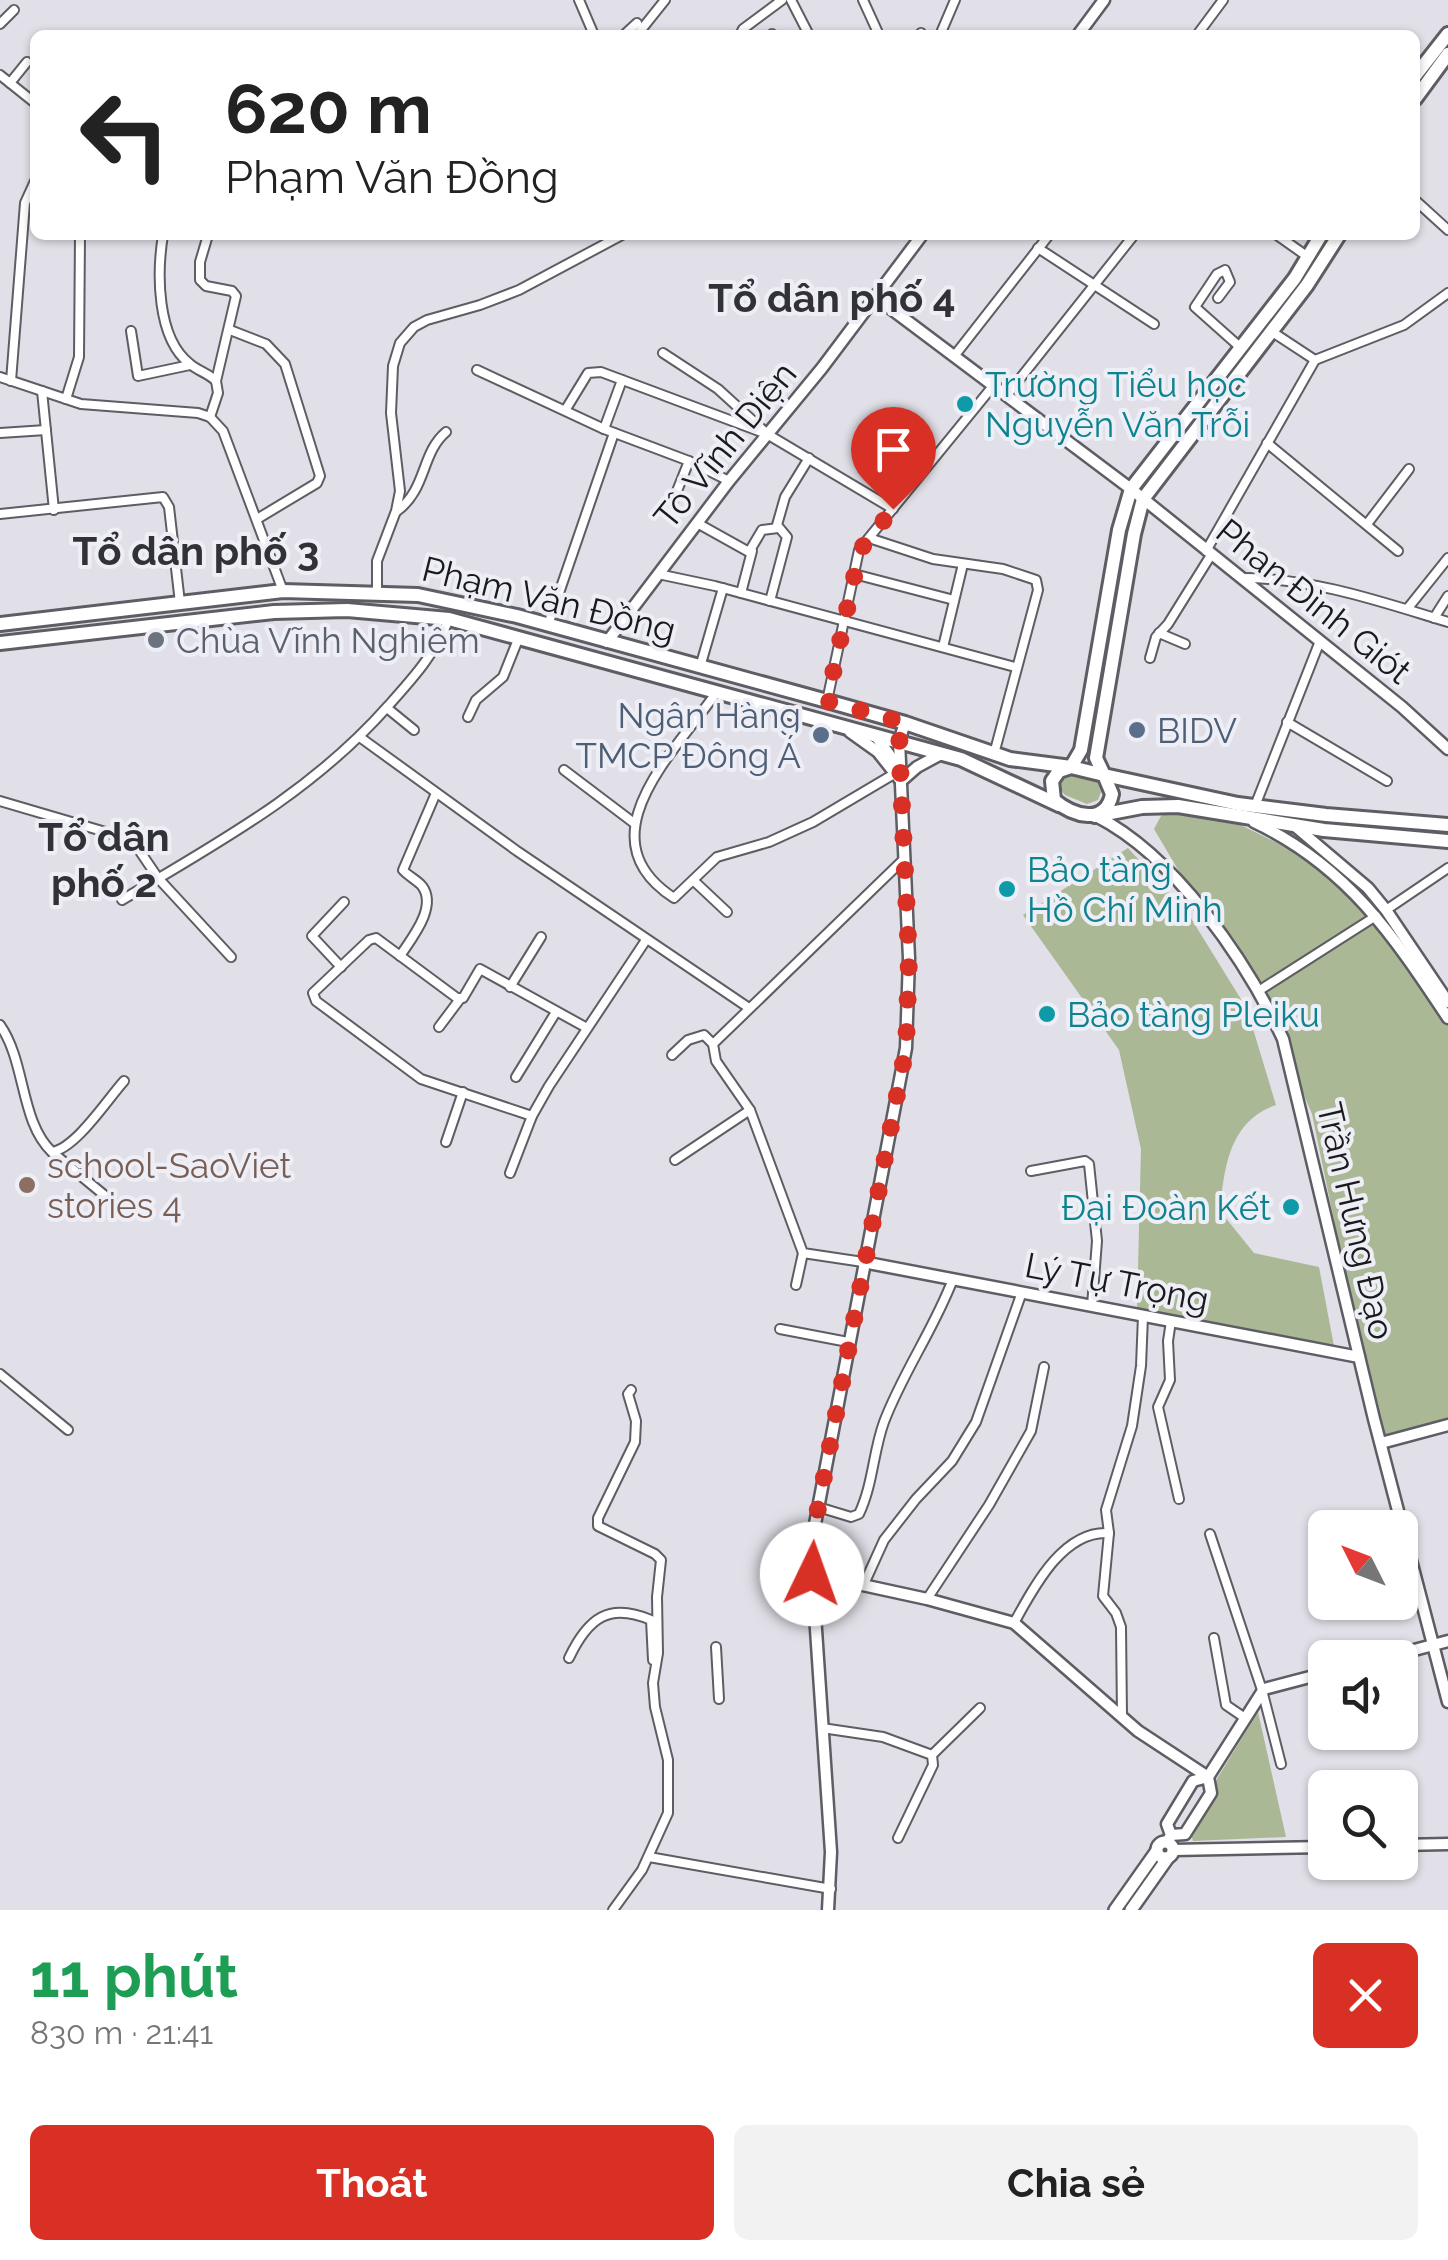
<!DOCTYPE html>
<html lang="vi">
<head>
<meta charset="utf-8">
<style>
	body { margin:0; font-family:Raleway,sans-serif; background:#f2f2f2; color:#222; height:100vh; display:flex; flex-direction:column; font-size:38px; white-space:nowrap }
	* { box-sizing:border-box; margin:0 }
	p { font-size:32px; color:#767676 }
	.icon { flex:none; width:55px; height:55px; fill:none; stroke:currentColor; stroke-width:2; stroke-linecap:round; stroke-linejoin:round }
	.map { position:relative; height:1910px; overflow:hidden }
	.details { display:flex; flex-direction:column; background:#fff; flex:1 }
	.details>* { flex:none }
	.hud { position:absolute; left:30px; top:30px; width:1390px; height:210px; border-radius:15px; box-shadow:0 2px 8px #0004; background:#fff; color:#222; overflow:hidden }
	.needle { width:65px; rotate:312deg }
	.buttons { position:absolute; left:1308px; top:1510px; display:grid; gap:20px }
	.buttons a { display:grid; place-items:center; width:110px; height:110px; border-radius:15px; background:#fff; box-shadow:0 2px 8px #0004; font-size:50px }
	.pin { position:absolute; display:grid; place-items:center; width:85px; height:85px; color:#fff; margin:-102px -42px; border-radius:50% 50% 50% 0; rotate:-45deg; box-shadow:0 0 10px #0007 }
	.pin .icon { rotate:45deg }
	.me { position:absolute; width:110px; margin:-55px; rotate:3deg; stroke-linejoin:round; filter:drop-shadow(0 0 8px #0008) }
	.turn { display:flex; align-items:center; gap:35px; height:210px; padding:0 30px; font-size:45px }
	.turn .icon { width:130px; height:130px; stroke-width:2.5 }
	.turn b { display:block; font-size:70px; line-height:85px }
	.round { display:grid; place-items:center; flex:none; width:105px; height:105px; border-radius:15px; background:#f2f2f2 }
	.summary { display:flex; align-items:center; justify-content:space-between; height:170px; padding:0 30px }
	h1 { font-size:60px; font-weight:700; line-height:75px; color:#1e9e55 }
	.primary-button { display:flex; gap:20px; margin-top:auto; padding:20px 30px }
	.primary-button a { flex:1; height:115px; border-radius:15px; background:#d93025; color:#fff; font-size:40px; font-weight:700; line-height:115px; text-align:center }
	.primary-button a+a { background:#f2f2f2; color:#222 }
	.map>svg:first-child { display:block }
	.green { fill:#aab895 }
	.lines { fill:none; stroke-linecap:round; stroke-linejoin:round }
	.minor-casing { stroke:#5d5d63; stroke-width:12 }
	.tertiary-casing { stroke:#5d5d63; stroke-width:15 }
	.secondary-casing { stroke:#5d5d63; stroke-width:16 }
	.primary-casing { stroke:#5d5d63; stroke-width:18 }
	.minor { stroke:#fff; stroke-width:8 }
	.tertiary { stroke:#fff; stroke-width:10 }
	.secondary { stroke:#fff; stroke-width:11 }
	.primary { stroke:#fff; stroke-width:12 }
	.route { stroke:#d93025; stroke-width:18; stroke-dasharray:0 32.4 }
	.culture-dot { fill:#0f9aa8; stroke:#eeeef6; stroke-width:4 }
	.worship-dot { fill:#6b7280; stroke:#eeeef6; stroke-width:4 }
	.service-dot { fill:#5c6f8a; stroke:#eeeef6; stroke-width:4 }
	.education-dot { fill:#8d6e63; stroke:#eeeef6; stroke-width:4 }
	.labels { text-anchor:middle; dominant-baseline:central; stroke-width:8; stroke-linejoin:round; paint-order:stroke }
	.culture-label { font-size:35px; fill:#0d838f; stroke:#eeeef6; text-anchor:start }
	.street-label { font-size:35px; fill:#1a1a1d; stroke:#eeeef6 }
	.worship-label { font-size:35px; fill:#5b616d; stroke:#eeeef6; text-anchor:start }
	.service-label { font-size:35px; fill:#4e5e75; stroke:#eeeef6; text-anchor:end }
	.education-label { font-size:35px; fill:#785e54; stroke:#eeeef6; text-anchor:start }
	.quarter-label { font-size:40px; font-weight:bold; fill:#313137; stroke:#eeeef6 }
</style>
</head>
<body>
<div class="map">
<svg width="1448" height="1910" viewBox="0 0 1448 1910">
	<rect width="100%" height="100%" fill="#e1e0e8"/>
	<!-- green -->
	<g class="green">
		<polygon points="1070,773 1097,781 1101,792 1098,800 1087,804 1065,795 1058,786 1059,778"/>
		<polygon points="1175,810 1231,820 1301,855 1376,916 1448,1018 1448,1425 1379,1437 1312,1114 1260,990 1200,907 1154,829 1161,816"/>
		<path d="M1128,848L1189,915L1247,1009L1276,1105C1229,1121 1224,1168 1220,1211L1254,1253L1319,1267L1334,1346L1137,1308L1141,1149L1119,1050L1023,915Z"/>
		<polygon points="1258,1712 1286,1837 1193,1841 1188,1826"/>
	</g>
	<g class="lines">
		<defs>
			<g id="minor">
				<polyline points="579,0 594,35"/>
				<polyline points="791,0 809,35"/>
				<polyline points="863,0 879,35"/>
				<polyline points="0,24 14,10"/>
				<polyline points="624,35 637,23"/>
				<polyline points="637,35 665,0"/>
				<polyline points="740,35 743,29 782,0"/>
				<polyline points="771,35 772,34"/>
				<polyline points="919,35 921,33"/>
				<polyline points="940,35 955,0"/>
				<polyline points="1197,35 1223,0"/>
				<polyline points="0,75 35,103"/>
				<polyline points="10,83 27,62"/>
				<polyline points="1415,200 1448,230"/>
				<path d="M163,235C157,272 156,338 190,364C198,371 208,373 216,381L218,393L210,417"/>
				<polyline points="208,235 200,262 200,280 206,286 232,291 236,296 216,381"/>
				<polyline points="1277,235 1308,257"/>
				<polyline points="1038,248 1154,324"/>
				<polyline points="1218,298 1230,282 1225,270 1217,274 1195,307 1241,348"/>
				<polyline points="230,330 266,344 285,364 320,476 317,483 257,519"/>
				<polyline points="131,331 138,376 190,365"/>
				<polyline points="1271,331 1315,360"/>
				<polyline points="663,353 718,389 764,431"/>
				<polyline points="955,355 1049,235"/>
				<polyline points="477,370 604,429 689,461 729,481"/>
				<polyline points="0,377 81,404 198,413 210,417 223,431 283,591"/>
				<polyline points="11,381 25,203 35,181"/>
				<polyline points="42,391 54,510"/>
				<polyline points="1007,395 1134,235"/>
				<polyline points="66,399 79,357 80,235"/>
				<polyline points="566,409 588,373 601,372 767,434 893,509"/>
				<polyline points="604,429 622,380"/>
				<polyline points="0,433 46,430"/>
				<polyline points="1267,443 1398,551"/>
				<polyline points="673,501 689,461"/>
				<path d="M397,511C427,489 421,453 446,432"/>
				<polyline points="0,514 163,497 169,507 180,603"/>
				<polyline points="697,523 749,552 762,530 778,528"/>
				<polyline points="1367,524 1409,469"/>
				<polyline points="869,538 933,559 1003,569 1036,580 1038,590 994,754"/>
				<polyline points="1206,551 1315,360 1404,325 1448,293"/>
				<polyline points="658,574 715,586 1015,667"/>
				<polyline points="854,574 954,600"/>
				<path d="M1243,578C1313,578 1382,602 1448,622"/>
				<polyline points="377,592 377,561 396,511 400,491 391,413 393,366 400,343 414,327 427,320 480,305 519,290 622,235"/>
				<polyline points="741,593 752,551"/>
				<polyline points="770,601 787,537 777,525 785,497 809,458"/>
				<polyline points="1408,608 1448,558"/>
				<polyline points="1434,618 1448,596"/>
				<polyline points="548,625 614,433"/>
				<polyline points="1159,633 1185,644"/>
				<polyline points="943,647 963,564"/>
				<polyline points="1150,658 1156,637 1168,624 1211,555"/>
				<polyline points="700,667 723,588"/>
				<path d="M716,693C674,753 582,838 674,898L717,857L769,842L813,822L899,771"/>
				<polyline points="827,701 859,550 993,386"/>
				<polyline points="387,708 414,730"/>
				<polyline points="468,717 476,700 503,677 519,637"/>
				<polyline points="1287,722 1387,781"/>
				<polyline points="361,738 517,851 749,1008"/>
				<polyline points="564,770 634,823"/>
				<polyline points="0,801 126,838 135,844 158,878 231,957"/>
				<polyline points="1255,806 1320,641"/>
				<polyline points="694,881 727,912"/>
				<path d="M122,900C219,842 312,792 388,706C413,678 435,654 449,619"/>
				<polyline points="1386,910 1448,868"/>
				<path d="M400,956C411,939 438,907 422,886C417,880 408,876 403,870L436,793"/>
				<polyline points="341,967 312,936 344,902"/>
				<polyline points="510,987 541,937"/>
				<polyline points="1260,990 1376,916"/>
				<path d="M0,1025C26,1062 20,1122 52,1152C76,1148 107,1100 124,1081"/>
				<polyline points="439,1027 460,999"/>
				<polyline points="672,1055 688,1040 704,1035 713,1044"/>
				<polyline points="516,1077 556,1012"/>
				<polyline points="532,1116 421,1079 316,1001 313,993 369,940 376,938 457,998 463,998 480,969 587,1028"/>
				<polyline points="446,1142 463,1092"/>
				<polyline points="52,1152 126,1213"/>
				<polyline points="675,1160 750,1110"/>
				<polyline points="1031,1171 1085,1161 1089,1164 1097,1241 1092,1306"/>
				<polyline points="510,1173 532,1116 549,1086 646,940"/>
				<polyline points="863,1262 803,1253 750,1110 716,1061 713,1044 904,859"/>
				<polyline points="796,1285 803,1253"/>
				<polyline points="1171,1321 1168,1341 1170,1380 1158,1407 1179,1499"/>
				<polyline points="780,1329 848,1342"/>
				<polyline points="0,1374 68,1430"/>
				<path d="M818,1507L851,1517L859,1514C873,1485 873,1452 884,1422C903,1372 934,1329 953,1279"/>
				<polyline points="1210,1534 1262,1690 1281,1764"/>
				<polyline points="864,1584 884,1540 916,1499 952,1461 976,1422 1022,1292"/>
				<polyline points="927,1599 989,1505 1031,1431 1044,1367"/>
				<path d="M1014,1623C1034,1587 1063,1530 1109,1533"/>
				<polyline points="1214,1638 1226,1705 1245,1718"/>
				<polyline points="716,1647 719,1699"/>
				<path d="M569,1658C588,1618 609,1602 651,1620L653,1660"/>
				<polyline points="1122,1716 1121,1627 1116,1613 1103,1596 1109,1533 1106,1510 1132,1426 1141,1366 1143,1316"/>
				<polyline points="822,1728 883,1737 932,1755 933,1765 898,1838"/>
				<polyline points="932,1755 980,1708"/>
				<polyline points="649,1857 831,1889"/>
				<polyline points="613,1910 642,1870 668,1813 668,1760 655,1707 653,1683 658,1653 657,1597 661,1560 655,1554 598,1526 598,1518 635,1442 636,1421 628,1394 631,1390"/>
			</g>
			<g id="tertiary">
				<polyline points="1078,35 1104,0"/>
				<polyline points="874,296 1131,489 1402,707 1448,749"/>
				<polyline points="607,642 729,481 822,368 922,235"/>
				<polyline points="850,732 878,752 901,781 917,767 941,754"/>
				<polyline points="876,736 898,767"/>
				<path d="M1096,816C1175,856 1246,960 1283,1039L1374,1419L1448,1702"/>
				<path d="M1254,822C1347,866 1393,935 1448,1018"/>
				<polyline points="1296,827 1368,888 1386,910 1448,1002"/>
				<polyline points="863,1262 1359,1357"/>
				<polyline points="1381,1443 1448,1425"/>
				<polyline points="812,1574 927,1599 1014,1623 1138,1731 1208,1777"/>
				<polyline points="1384,1658 1448,1641"/>
				<polyline points="1171,1835 1185,1834 1211,1793 1208,1777 1264,1689 1325,1673"/>
				<polyline points="1167,1842 1171,1835 1167,1824 1193,1781 1208,1777"/>
				<polyline points="1400,1845 1448,1844"/>
				<polyline points="1173,1850 1325,1847"/>
				<polyline points="828,1910 831,1852 813,1585 815,1524 906,1048 909,958 899,741 905,723"/>
			</g>
			<g id="secondary">
				<circle cx="1165" cy="1850" r="8"/>
				<polyline points="1115,1910 1156,1852"/>
				<polyline points="1131,1910 1167,1859"/>
			</g>
			<g id="primary">
				<polyline points="1415,76 1448,34"/>
				<polyline points="1415,99 1448,54"/>
				<polyline points="1339,235 1307,285 1143,499 1134,534 1096,758 1104,775 1238,804 1326,815 1448,825"/>
				<polyline points="0,624 283,591 418,595 517,616 827,701 905,723 1010,759 1071,767 1081,750 1119,530 1131,489 1295,278 1321,235"/>
				<polyline points="0,643 274,612 347,610 449,619 961,759 1059,805"/>
				<path d="M1071,767L1104,775L1112,794C1106,826 1073,816 1054,800L1052,781L1059,771Z"/>
				<polyline points="1095,816 1142,807 1178,806 1324,830 1448,841"/>
			</g>
		</defs>
		<!-- minor casing -->
		<use href="#minor" class="minor-casing"/>
		<!-- tertiary casing -->
		<use href="#tertiary" class="tertiary-casing"/>
		<!-- secondary casing -->
		<use href="#secondary" class="secondary-casing"/>
		<!-- primary casing -->
		<use href="#primary" class="primary-casing"/>
		<!-- minor -->
		<use href="#minor" class="minor"/>
		<!-- tertiary -->
		<use href="#tertiary" class="tertiary"/>
		<!-- secondary -->
		<use href="#secondary" class="secondary"/>
		<!-- primary -->
		<use href="#primary" class="primary"/>
	</g>
	<g class="lines">
		<!-- route -->
		<polyline class="route" points="812,1574 815,1524 906,1048 909,958 899,742 905,723 827,701 860,550 893,509"/>
	</g>
	<!-- markers -->
	<g class="culture-dot">
		<circle cx="965" cy="404" r="10"/>
		<circle cx="1007" cy="889" r="10"/>
		<circle cx="1047" cy="1014" r="10"/>
		<circle cx="1291" cy="1207" r="10"/>
	</g>
	<circle class="worship-dot" cx="156" cy="640" r="10"/>
	<g class="service-dot">
		<circle cx="1137" cy="730" r="10"/>
		<circle cx="821" cy="735" r="10"/>
	</g>
	<circle class="education-dot" cx="27" cy="1185" r="10"/>
	<g class="labels">
		<!-- culture labels -->
		<g class="culture-label">
			<text x="985" y="384">Trường Tiểu học<tspan x="985" dy="40">Nguyễn Văn Trỗi</tspan></text>
			<text x="1027" y="869">Bảo tàng<tspan x="1027" dy="40">Hồ Chí Minh</tspan></text>
			<text x="1067" y="1014">Bảo tàng Pleiku</text>
			<text x="1271" y="1207" text-anchor="end">Đại Đoàn Kết</text>
		</g>
		<!-- street labels -->
		<g class="street-label">
			<text transform="translate(725 445) rotate(-51)">Tô Vĩnh Diện</text>
			<text transform="translate(549 599) rotate(14)">Phạm Văn Đồng</text>
			<text transform="translate(1314 601) rotate(39)">Phan Đình Giót</text>
			<text transform="translate(1356 1221) rotate(77)">Trần Hưng Đạo</text>
			<text transform="translate(1117 1282) rotate(11)">Lý Tự Trọng</text>
		</g>
		<!-- worship labels -->
		<g class="worship-label">
			<text x="176" y="640">Chùa Vĩnh Nghiêm</text>
		</g>
		<!-- service labels -->
		<g class="service-label">
			<text x="801" y="715">Ngân Hàng<tspan x="801" dy="40">TMCP Đông Á</tspan></text>
			<text x="1157" y="730" text-anchor="start">BIDV</text>
		</g>
		<!-- education labels -->
		<g class="education-label">
			<text x="47" y="1165">school-SaoViet<tspan x="47" dy="40">stories 4</tspan></text>
		</g>
		<!-- quarter labels -->
		<g class="quarter-label">
			<text x="832" y="297">Tổ dân phố 4</text>
			<text x="196" y="550">Tổ dân phố 3</text>
			<text x="104" y="836">Tổ dân<tspan x="104" dy="46">phố 2</tspan></text>
		</g>
	</g>
</svg>
<div class="buttons">
<a><svg class="needle" viewBox="-14 -14 28 28"><path d="M0-13l5 13h-10z" fill="#e53935"/><path d="M0 13l5-13h-10z" fill="#767676"/></svg></a>
<a><svg class="icon" aria-label="sound" viewBox="0 0 24 24"><path d="M4 9h4l5-4v14l-5-4H4zM17 9q2 3 0 6"/></svg></a>
<a><svg class="icon" aria-label="search" viewBox="0 0 24 24"><circle cx="10" cy="10" r="6"/><path d="M15 15l6 6"/></svg></a>
</div>
<div class="pin" style="left:893px;top:509px;background:#d93025"><svg class="icon" aria-label="arrive" viewBox="0 0 24 24"><path d="M6 21V4h12l-3 4 3 4H6"/></svg></div>
<svg class="me" style="left:812px;top:1574px" viewBox="-20 -20 40 40"><circle r="19" fill="#fff"/><path d="M0-13L10 11 0 6-10 11z" fill="#d93025"/></svg>
<div class="hud">
<div class="turn"><svg class="icon" aria-label="left" viewBox="0 0 24 24"><path d="M17 20v-9H6M10 6l-5 5 5 5"/></svg><div><b>620 m</b>Phạm Văn Đồng</div></div>
</div>
</div>
<section class="details">
<div class="summary"><div><h1>11 phút</h1><p>830 m · 21:41</p></div><a class="round" style="background:#d93025;color:#fff"><svg class="icon" aria-label="close" viewBox="0 0 24 24"><path d="M6 6l12 12M18 6L6 18"/></svg></a></div>
<div class="primary-button"><a>Thoát</a><a>Chia sẻ</a></div>
</section>
</body>
</html>
